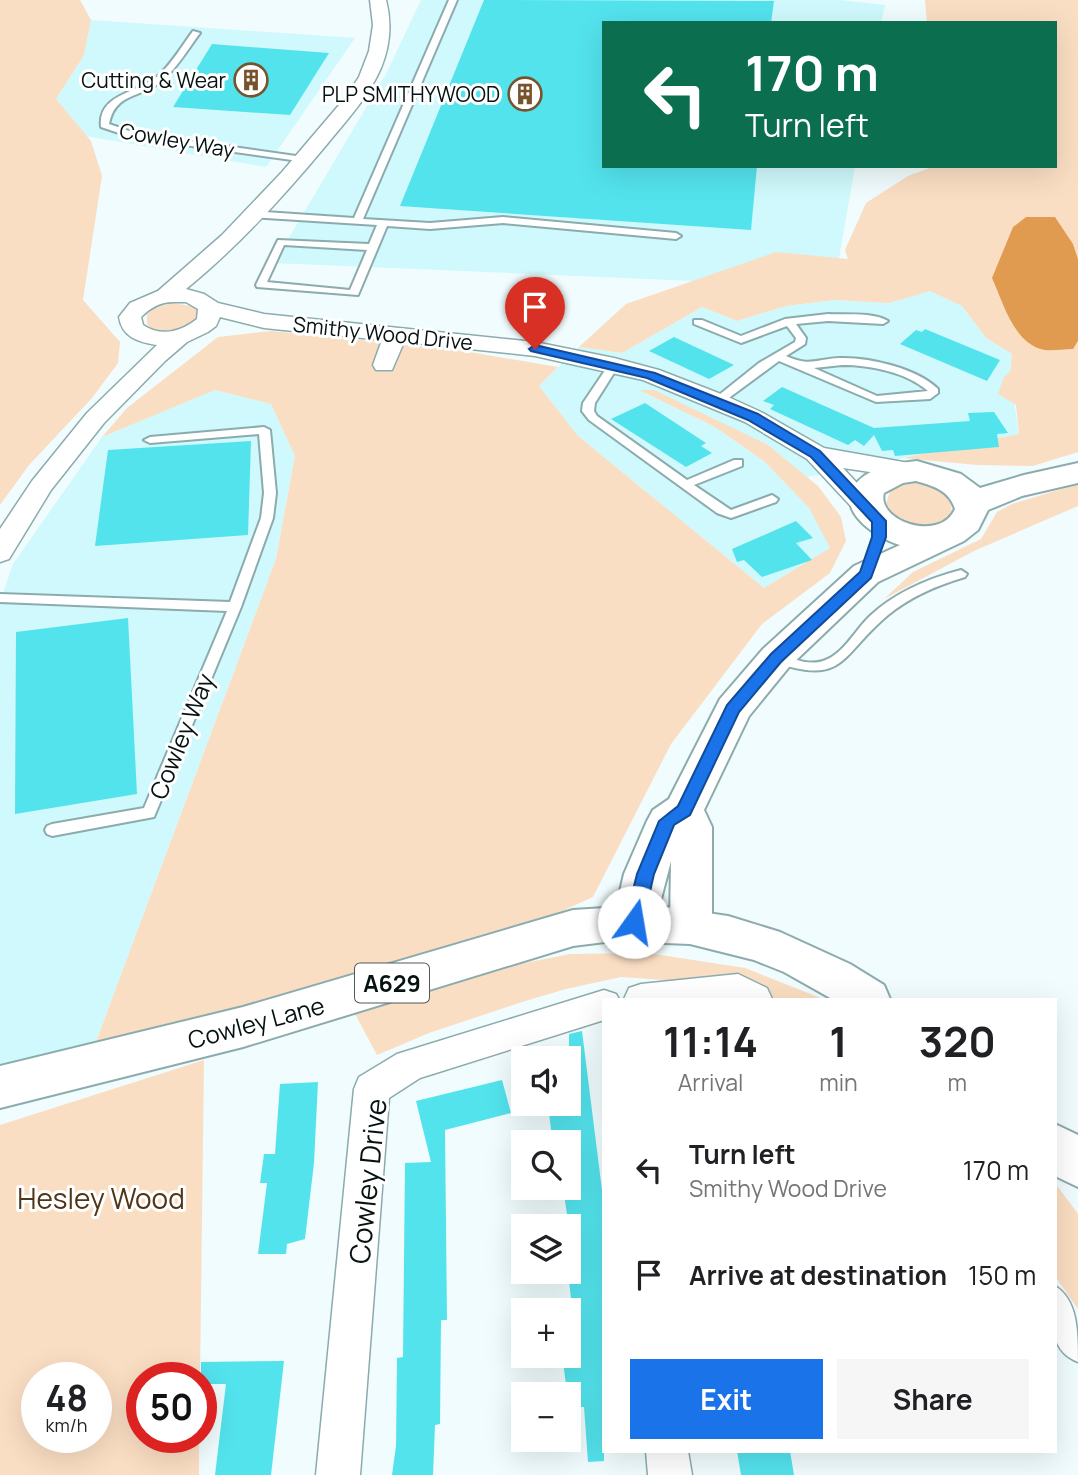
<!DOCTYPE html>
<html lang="en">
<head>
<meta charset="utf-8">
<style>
	body { margin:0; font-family:Manrope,sans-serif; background:#f6f6f6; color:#202124; height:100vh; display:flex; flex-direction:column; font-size:26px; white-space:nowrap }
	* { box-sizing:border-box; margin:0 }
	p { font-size:23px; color:#757577 }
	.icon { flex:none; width:38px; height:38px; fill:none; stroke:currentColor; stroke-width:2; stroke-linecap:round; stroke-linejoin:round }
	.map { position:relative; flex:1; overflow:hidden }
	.sheet { position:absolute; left:602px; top:998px; width:455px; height:455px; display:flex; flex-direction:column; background:#fff; border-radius:0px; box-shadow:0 7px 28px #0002 }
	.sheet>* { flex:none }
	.top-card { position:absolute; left:602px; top:21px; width:455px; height:147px; border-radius:0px; box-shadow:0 7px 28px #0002; background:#0b6e4f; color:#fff; overflow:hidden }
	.tools { position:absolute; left:511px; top:1046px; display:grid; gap:14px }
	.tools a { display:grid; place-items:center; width:70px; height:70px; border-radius:0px; background:#fff; box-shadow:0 7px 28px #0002; font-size:35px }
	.speed { position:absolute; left:21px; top:1362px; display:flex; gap:14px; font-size:35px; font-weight:700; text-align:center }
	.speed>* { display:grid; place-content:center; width:91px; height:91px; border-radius:50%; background:#fff; box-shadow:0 7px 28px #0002; line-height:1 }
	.speed small { font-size:18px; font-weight:400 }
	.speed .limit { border:10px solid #d22; background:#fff; color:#111 }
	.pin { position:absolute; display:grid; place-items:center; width:60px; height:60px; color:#fff; margin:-72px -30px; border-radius:50% 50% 50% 0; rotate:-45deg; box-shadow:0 0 7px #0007 }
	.pin .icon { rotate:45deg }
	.me { position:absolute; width:77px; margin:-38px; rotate:13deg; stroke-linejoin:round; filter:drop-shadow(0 0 5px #0008) }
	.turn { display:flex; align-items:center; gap:24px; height:147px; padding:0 28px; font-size:32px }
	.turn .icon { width:91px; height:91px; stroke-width:2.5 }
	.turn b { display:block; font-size:49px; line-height:60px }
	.eta { display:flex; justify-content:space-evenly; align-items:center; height:119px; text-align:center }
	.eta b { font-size:42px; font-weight:700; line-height:49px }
	.action { display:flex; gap:14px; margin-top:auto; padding:14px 28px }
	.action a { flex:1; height:80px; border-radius:0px; background:#1a73e8; color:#fff; font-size:28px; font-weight:700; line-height:80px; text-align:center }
	.action a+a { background:#f6f6f6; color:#202124 }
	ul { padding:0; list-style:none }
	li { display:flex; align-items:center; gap:21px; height:105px; padding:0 28px }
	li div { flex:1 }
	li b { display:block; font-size:26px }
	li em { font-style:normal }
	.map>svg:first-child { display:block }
	.built { fill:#cff9fc }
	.green { fill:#fadec3; fill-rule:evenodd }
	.water { fill:#e09b51 }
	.building { fill:#53e3ed }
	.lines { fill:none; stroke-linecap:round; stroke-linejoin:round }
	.lane-casing { stroke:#8cabad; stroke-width:4 }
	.street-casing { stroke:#8cabad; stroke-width:3 }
	.secondary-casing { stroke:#8cabad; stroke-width:4 }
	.primary-casing { stroke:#8cabad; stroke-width:4 }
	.lane { fill:#fff; fill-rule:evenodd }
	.street { fill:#fff; fill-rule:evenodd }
	.secondary { fill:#fff; fill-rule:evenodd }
	.primary { fill:#fff; fill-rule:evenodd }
	.route { fill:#1a73e8; stroke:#114b97; stroke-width:2 }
	.labels { text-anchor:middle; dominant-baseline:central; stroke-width:6; stroke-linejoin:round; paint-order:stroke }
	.far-poi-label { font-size:21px; fill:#061111; stroke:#fff; text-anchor:end }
	.far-street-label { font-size:21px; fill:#061111; stroke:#fff }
	.shield { fill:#fff; stroke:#515858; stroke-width:2 }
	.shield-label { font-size:23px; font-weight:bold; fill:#061111 }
	.street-label { font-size:24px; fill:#061111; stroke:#fff }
	.near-street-label { font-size:28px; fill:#061111; stroke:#fff }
	.near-park-label { font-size:28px; fill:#513516; stroke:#fff }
</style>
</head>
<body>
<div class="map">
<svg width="1078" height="1475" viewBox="0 0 1078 1475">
	<rect width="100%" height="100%" fill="#f0fcfd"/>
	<!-- built -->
	<g class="built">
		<polygon points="421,0 840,0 885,5 881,23 604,23 604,166 855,166 834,287 274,263 386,74"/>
		<polygon points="91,20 355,38 266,167 86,136 56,99 84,55"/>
		<polygon points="930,290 962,306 986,338 1012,354 1010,373 1019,435 807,477 768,445 641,391 715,427 765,462 809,508 831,548 764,588 578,436 539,386 579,347 622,353 702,307 737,321 786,306 834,300 889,303"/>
		<polygon points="215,390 271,404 295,456 276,559 90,1058 0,1075 0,602 13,564 102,437"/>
	</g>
	<!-- green -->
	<g class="green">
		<polygon points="0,0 80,0 91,20 84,55 56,99 91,141 102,176 83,300 120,342 118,363 92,398 29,465 0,505"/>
		<polygon points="925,0 1078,0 1078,259 1073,244 1026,217 1013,227 993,278 1044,350 1072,349 1078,341 1078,452 1033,466 977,465 903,458 1019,434 1016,405 998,394 1004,377 1010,372 1012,354 986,338 962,306 930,291 889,303 834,300 786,306 737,321 702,307 622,353 579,347 626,304 776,252 848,259 845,250 866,203 908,176 935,166 1055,166 1055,23 927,23"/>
		<path d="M174,303L195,307L200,314L199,319C183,329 162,341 147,324V314L155,308Z"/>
		<polygon points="271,331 457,350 558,367 539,386 578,436 764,588 830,548 809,508 765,462 715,427 639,390 654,390 768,445 818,486 841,517 846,541 830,573 762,624 671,744 593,897 467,954 90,1058 276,559 295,456 271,404 215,390 102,437 127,408 218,337"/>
		<path d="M916,483L936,489L950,500L952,513C935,534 899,526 886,504L890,491L897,486Z"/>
		<polygon points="1078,484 1078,506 974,551 884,599 913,572 981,539 997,512 1012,504"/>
		<polygon points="648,953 745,968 823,999 742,999 695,982 621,977 566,989 522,1002 429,1033 377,1055 355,1014 504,967 570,954"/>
		<path d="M204,1060L200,1377H142V1437H199V1475H0V1125ZM37,1377H96V1437H37Z"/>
		<polygon points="1055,1183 1078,1214 1078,1309 1055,1276"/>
	</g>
	<!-- water -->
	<path class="water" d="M1026,217H1055L1073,244L1078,259V341L1073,349C1064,349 1054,351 1045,350C1014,345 1003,302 992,278L1013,227Z"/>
	<!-- building -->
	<g class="building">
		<polygon points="484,0 774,1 771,23 604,23 604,166 757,166 751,230 400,206"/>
		<polygon points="212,44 329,53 290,115 173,107"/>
		<polygon points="925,329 1000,360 987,381 900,344 916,330 922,332"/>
		<polygon points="674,337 734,365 709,379 649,351"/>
		<polygon points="782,387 874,428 970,421 968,413 994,412 1008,433 997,434 999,447 895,456 893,450 882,451 874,435 864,446 855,440 848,445 770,409 774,405 763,401"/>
		<polygon points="645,403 706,443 701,446 712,453 686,467 611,419"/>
		<polygon points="251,441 248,535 95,546 108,450"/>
		<polygon points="796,521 813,538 796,543 812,560 762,577 744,560 737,562 732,549"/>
		<polygon points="128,618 137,794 15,814 16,632"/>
		<polygon points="582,1031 604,1206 604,1461 588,1462 584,1407 569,1407 563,1362 575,1361 574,1324 569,1281 569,1227 563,1188 569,1188 569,1137 552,1138 548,1104 569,1104 569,1034"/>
		<polygon points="502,1080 511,1113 445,1130 447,1320 441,1320 440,1424 435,1425 433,1475 392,1475 396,1446 397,1358 403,1357 405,1163 431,1162 416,1101"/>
		<polygon points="318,1082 314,1163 305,1239 287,1244 286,1254 258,1254 267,1183 260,1183 264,1154 275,1154 280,1084"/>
		<polygon points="284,1361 271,1475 215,1475 226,1384 201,1384 201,1362"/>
		<polygon points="737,1451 790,1451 794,1475 741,1475"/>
	</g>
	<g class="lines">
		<defs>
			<g id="lane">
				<path d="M449,0H457L363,219L430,223L503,217L676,233L681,236L676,239L503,223L430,229L387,226L358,295L257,287L256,285L278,240L369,244L377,225L252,217L247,214L252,211L354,218ZM284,245L367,250L350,290L267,282Z"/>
				<path d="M193,31L200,33C188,49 177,68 162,81C142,98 115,92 109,124L135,133L303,157L308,160L306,162L134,138L101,127C97,93 140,93 159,75C172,63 182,46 193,31Z"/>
				<path d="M828,314C846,315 873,312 888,321L883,324L828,321L796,324L806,338L805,344L786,356C811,367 815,359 840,358C868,357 917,368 938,389V393L930,399L876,402L779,361L722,403H714V399L759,363L795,342L796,338L787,326L741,343L694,324V320H702L741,336L785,319ZM842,365C870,365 906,372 928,391L877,396L814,368Z"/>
				<polygon points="614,362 619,365 595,403 594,411 597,416 687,480 734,460 742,460 742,466 694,485 731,510 772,495 778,499 776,502 731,518 717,513 589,420 582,411 583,403 610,363"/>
				<polygon points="264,427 270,430 276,493 273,518 241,607 154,817 52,836 47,834 45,830 47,826 52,824 144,808 227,611 0,602 0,594 230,602 261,518 264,493 259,434 150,443 144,440 150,437"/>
				<path d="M961,570L967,574L965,577C938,585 911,596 888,615C839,656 846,687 771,661L769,658L776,653C791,658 808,666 823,661C844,654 855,630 870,616C896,592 927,579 961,570Z"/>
			</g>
			<g id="street">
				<path d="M370,0H386C392,23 390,46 381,68C369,96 347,120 328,143C285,195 239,246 186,289L204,294L218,303L264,314L535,342L614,358L659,370L726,396L761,412L824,448L926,466L929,471L926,476L917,479L843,468L883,511L879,517L870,519L861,517L807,459L745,422L643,380L535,356L404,342L392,370H376L373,365L382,340L264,328L220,317L216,326L208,332L187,342L165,361L104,423L51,490L9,559L0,562V529L32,481L87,413L157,345C138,342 122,337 119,317L130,303L158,291L222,235L282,172L345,98L359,77L369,51L373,25ZM176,302H186L198,309L197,319C181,332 161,337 143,325L141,317C151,307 162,301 176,302Z"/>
				<polygon points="738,974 767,988 772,999 624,999 629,988 641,984"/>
				<polygon points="604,990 616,994 619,999 604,999 604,1020 420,1078 389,1098 360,1475 316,1475 354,1089 359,1077 397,1054"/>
				<path d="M1055,1286C1078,1300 1078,1332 1078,1362C1045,1349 1055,1317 1055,1286Z"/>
				<polygon points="646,1451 688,1451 692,1475 648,1475"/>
			</g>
			<path id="secondary" d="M917,461L961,474L980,488L1024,475L1078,463V483L1022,496L988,510L978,530L964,541L878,582L789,667L749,716L704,810L712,827V924L706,937L691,942L676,937L670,924L671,861L655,922L649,935L634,940L619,935L613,922L624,874L647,821L653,810L669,799L720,699L763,649L854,566L900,545C873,537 826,504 864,476C879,466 900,463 917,461ZM916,481C933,486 949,490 955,509C940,543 876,521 884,493L903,483Z"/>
			<g id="primary">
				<polygon points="652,905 728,916 780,932 850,964 884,985 890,999 832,999 784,972 754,960 690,944 613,941 573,946 243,1047 0,1108 0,1066 243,1007 573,910"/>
				<polygon points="1055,1124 1078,1135 1078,1187 1055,1176"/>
			</g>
		</defs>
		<!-- lane casing -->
		<use href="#lane" class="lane-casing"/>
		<!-- street casing -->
		<use href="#street" class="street-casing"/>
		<!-- secondary casing -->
		<use href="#secondary" class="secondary-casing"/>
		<!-- primary casing -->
		<use href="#primary" class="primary-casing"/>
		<!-- lane -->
		<use href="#lane" class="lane"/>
		<!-- street -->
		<use href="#street" class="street"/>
		<!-- secondary -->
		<use href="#secondary" class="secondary"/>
		<!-- primary -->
		<use href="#primary" class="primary"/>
	</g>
	<!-- route -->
	<polygon class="route" points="535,345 655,373 758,414 820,451 886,521 886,537 871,578 781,662 739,712 690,815 674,825 654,874 643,922 640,927 634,929 628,927 625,922 637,874 659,821 678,806 727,705 771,654 860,572 872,537 872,522 811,457 748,420 647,378 531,351 529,349"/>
	<!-- icons -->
	<defs>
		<symbol id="building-ring" viewBox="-11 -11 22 22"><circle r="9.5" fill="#fff" stroke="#77532d" stroke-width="1.5"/><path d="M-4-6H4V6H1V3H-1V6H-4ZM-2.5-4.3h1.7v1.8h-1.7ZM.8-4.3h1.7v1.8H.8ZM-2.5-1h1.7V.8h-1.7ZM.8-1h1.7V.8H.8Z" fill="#77532d"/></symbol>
	</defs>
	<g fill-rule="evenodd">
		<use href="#building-ring" x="232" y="61" width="38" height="38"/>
		<use href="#building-ring" x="506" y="75" width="38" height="38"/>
	</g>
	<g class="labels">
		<!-- far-poi labels -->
		<g class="far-poi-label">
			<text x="226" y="80">Cutting &amp; Wear</text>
			<text x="500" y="94">PLP SMITHYWOOD</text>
		</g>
		<!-- far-street labels -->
		<g class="far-street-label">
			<text transform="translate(177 140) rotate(10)">Cowley Way</text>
			<text transform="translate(383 333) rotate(6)">Smithy Wood Drive</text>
		</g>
		<!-- shield labels -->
		<rect class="shield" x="355" y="963.5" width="74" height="39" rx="5"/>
		<g class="shield-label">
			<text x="392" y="983">A629</text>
		</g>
		<!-- street labels -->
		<g class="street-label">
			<text transform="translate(181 736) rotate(-68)">Cowley Way</text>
			<text transform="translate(256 1022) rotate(-15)">Cowley Lane</text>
		</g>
		<!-- near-street labels -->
		<g class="near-street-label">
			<text transform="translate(367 1181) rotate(-84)">Cowley Drive</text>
		</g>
		<!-- near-park labels -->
		<g class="near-park-label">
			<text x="101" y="1198">Hesley Wood</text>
		</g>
	</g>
</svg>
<div class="tools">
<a><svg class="icon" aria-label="sound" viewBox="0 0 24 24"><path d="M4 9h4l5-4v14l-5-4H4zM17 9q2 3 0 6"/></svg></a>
<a><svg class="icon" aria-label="search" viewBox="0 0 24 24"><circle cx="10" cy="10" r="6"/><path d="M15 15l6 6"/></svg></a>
<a><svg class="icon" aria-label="layers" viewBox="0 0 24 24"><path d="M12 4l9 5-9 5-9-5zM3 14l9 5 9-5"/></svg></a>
<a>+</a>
<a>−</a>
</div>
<div class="speed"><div>48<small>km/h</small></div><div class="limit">50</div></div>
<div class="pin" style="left:535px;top:349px;background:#d93025"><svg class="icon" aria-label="arrive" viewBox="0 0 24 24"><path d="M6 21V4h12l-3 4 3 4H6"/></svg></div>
<svg class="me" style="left:634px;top:922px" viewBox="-20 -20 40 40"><circle r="19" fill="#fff"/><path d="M0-13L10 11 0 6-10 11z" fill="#1a73e8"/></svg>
<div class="top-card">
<div class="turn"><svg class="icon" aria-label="left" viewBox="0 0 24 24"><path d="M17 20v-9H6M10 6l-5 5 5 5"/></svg><div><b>170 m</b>Turn left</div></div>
</div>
<section class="sheet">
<div class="eta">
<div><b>11:14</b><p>Arrival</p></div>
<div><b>1</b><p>min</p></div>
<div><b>320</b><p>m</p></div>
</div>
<ul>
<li><svg class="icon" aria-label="left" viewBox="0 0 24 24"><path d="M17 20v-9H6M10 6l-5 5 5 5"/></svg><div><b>Turn left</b><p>Smithy Wood Drive</p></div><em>170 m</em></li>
<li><svg class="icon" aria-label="arrive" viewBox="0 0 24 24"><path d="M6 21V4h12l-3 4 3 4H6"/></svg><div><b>Arrive at destination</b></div><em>150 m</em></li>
</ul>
<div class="action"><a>Exit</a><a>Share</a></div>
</section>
</div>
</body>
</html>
